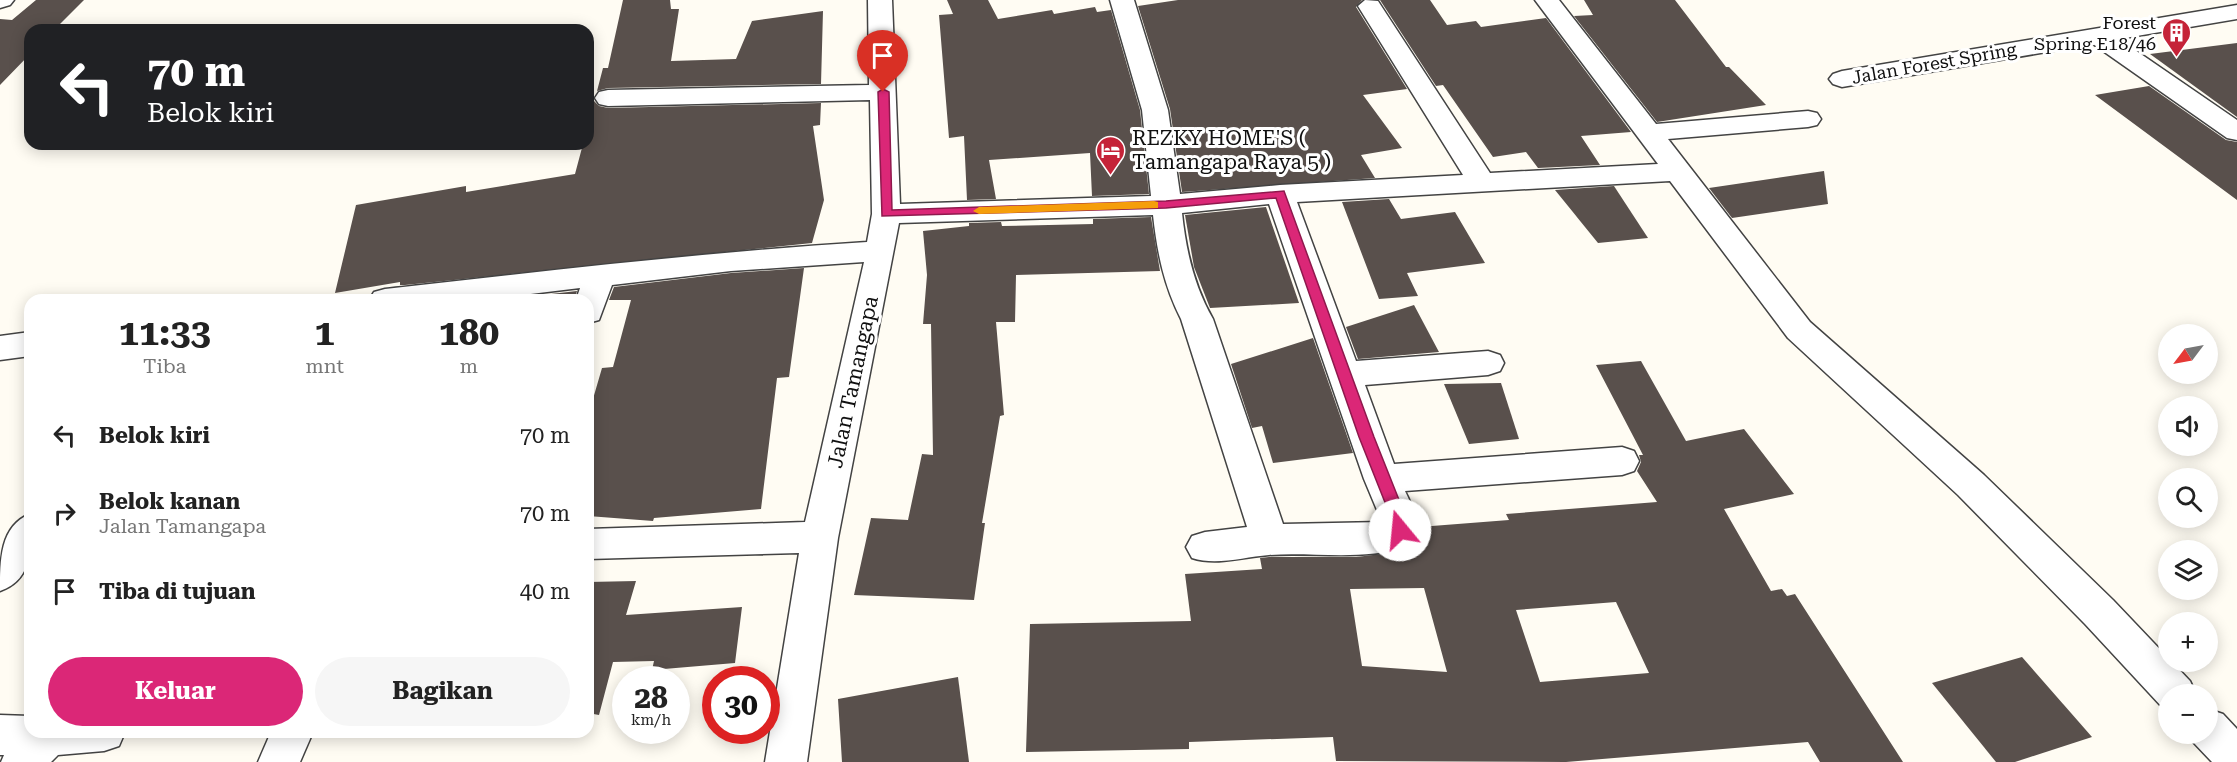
<!DOCTYPE html>
<html lang="id">
<head>
<meta charset="utf-8">
<style>
	body { margin:0; font-family:"Roboto Serif",serif; background:#f6f6f6; color:#222; height:100vh; display:flex; flex-direction:column; font-size:22px; white-space:nowrap }
	* { box-sizing:border-box; margin:0 }
	p { font-size:20px; color:#767676 }
	.icon { flex:none; width:33px; height:33px; fill:none; stroke:currentColor; stroke-width:2; stroke-linecap:round; stroke-linejoin:round }
	.map { position:relative; flex:1; overflow:hidden }
	.drawer { position:absolute; left:24px; top:294px; width:570px; height:444px; display:flex; flex-direction:column; background:#fff; border-radius:18px; box-shadow:0 3px 15px #0003 }
	.drawer>* { flex:none }
	.hud { position:absolute; left:24px; top:24px; width:570px; height:126px; border-radius:18px; box-shadow:0 3px 15px #0003; background:#202124; color:#fff; overflow:hidden }
	.needle { width:39px; rotate:238deg }
	.tools { position:absolute; left:2158px; top:324px; display:grid; gap:12px }
	.tools a { display:grid; place-items:center; width:60px; height:60px; border-radius:50%; background:#fff; box-shadow:0 3px 15px #0003; font-size:30px }
	.speed { position:absolute; left:612px; top:666px; display:flex; gap:12px; font-size:30px; font-weight:700; text-align:center }
	.speed>* { display:grid; place-content:center; width:78px; height:78px; border-radius:50%; background:#fff; box-shadow:0 3px 15px #0003; line-height:1 }
	.speed small { font-size:15px; font-weight:400 }
	.speed .limit { border:9px solid #d22; background:#fff; color:#111 }
	.pin { position:absolute; display:grid; place-items:center; width:51px; height:51px; color:#fff; margin:-62px -26px; border-radius:50% 50% 50% 0; rotate:-45deg; box-shadow:0 0 6px #0007 }
	.pin .icon { rotate:45deg }
	.me { position:absolute; width:66px; margin:-33px; rotate:343deg; stroke-linejoin:round; filter:drop-shadow(0 0 4px #0008) }
	.turn { display:flex; align-items:center; gap:21px; height:126px; padding:0 24px; font-size:27px }
	.turn .icon { width:78px; height:78px; stroke-width:2.5 }
	.turn b { display:block; font-size:42px; line-height:51px }
	.eta { display:flex; justify-content:space-evenly; align-items:center; height:102px; text-align:center }
	.eta b { font-size:36px; font-weight:700; line-height:42px }
	.button { display:flex; gap:12px; margin-top:auto; padding:12px 24px }
	.button a { flex:1; height:69px; border-radius:36px; background:#db2777; color:#fff; font-size:24px; font-weight:700; line-height:69px; text-align:center }
	.button a+a { background:#f6f6f6; color:#222 }
	ul { padding:0; list-style:none }
	li { display:flex; align-items:center; gap:18px; height:78px; padding:0 24px }
	li div { flex:1 }
	li b { display:block; font-size:22px }
	li em { font-style:normal }
	.map>svg:first-child { display:block }
	.building { fill:#59504c; fill-rule:evenodd }
	.lines { fill:none; stroke-linecap:round; stroke-linejoin:round }
	.minor-casing { stroke:#434343; stroke-width:3 }
	.minor { fill:#fff; fill-rule:evenodd }
	.route { fill:#db2777; stroke:#8e194d; stroke-width:1.5 }
	.slow { fill:#f59e0b }
	.labels { text-anchor:middle; dominant-baseline:central; stroke-width:6; stroke-linejoin:round; paint-order:stroke }
	.far-poi-label { font-size:18px; fill:#101010; stroke:#fff; text-anchor:end }
	.far-street-label { font-size:18px; fill:#101010; stroke:#fff }
	.poi-label { font-size:21px; fill:#101010; stroke:#fff; text-anchor:start }
	.street-label { font-size:21px; fill:#101010; stroke:#fff }
</style>
</head>
<body>
<div class="map">
<svg width="2237" height="762" viewBox="0 0 2237 762">
	<rect width="100%" height="100%" fill="#fffcf3"/>
	<!-- building -->
	<g class="building">
		<polygon points="36,0 84,0 54,30 30,30 30,54 0,85 0,19 12,20"/>
		<polygon points="623,0 670,0 671,9 679,9 671,61 736,59 752,21 823,11 821,84 608,88 597,91 603,68 608,68"/>
		<polygon points="947,0 988,0 998,19 1052,10 1054,14 1095,7 1097,12 1111,10 1140,110 1149,194 1092,196 1090,153 989,160 996,199 967,200 964,136 949,138 939,15 953,14"/>
		<polygon points="1178,0 1362,0 1356,7 1407,89 1363,95 1402,148 1361,155 1375,178 1182,192 1170,109 1138,6"/>
		<polygon points="1380,0 1430,0 1447,25 1476,21 1481,27 1546,18 1631,132 1581,136 1600,165 1538,168 1526,152 1493,157 1443,85 1436,86"/>
		<polygon points="1584,0 1675,0 1726,67 1729,67 1766,105 1657,122 1574,16 1593,15"/>
		<polygon points="2237,43 2237,117 2150,54"/>
		<polygon points="2149,86 2226,140 2237,142 2237,200 2095,95"/>
		<polygon points="594,101 599,106 608,108 821,103 820,125 813,126 824,200 812,243 405,285 400,285 400,282 335,293 356,205 466,186 466,192 575,174 583,144 588,144 588,124"/>
		<polygon points="1824,171 1828,204 1732,218 1709,188"/>
		<polygon points="1614,186 1648,238 1598,243 1555,190"/>
		<polygon points="1389,199 1401,219 1455,212 1485,263 1407,273 1418,296 1379,299 1342,202"/>
		<polygon points="1266,207 1299,303 1210,308 1194,267 1185,215"/>
		<polygon points="1151,217 1160,271 1016,275 1015,322 996,322 1004,415 1000,416 982,523 985,523 974,600 854,595 871,518 908,520 922,454 933,455 931,324 923,324 927,275 923,231 969,226 969,223 1001,222 1002,226 1093,224 1093,219"/>
		<polygon points="804,268 789,377 777,378 761,509 654,518 653,521 588,516 588,416 602,368 613,367 631,300 609,300 614,287 731,273"/>
		<polygon points="577,291 574,300 499,300"/>
		<polygon points="1414,305 1439,352 1358,359 1346,327"/>
		<polygon points="1313,338 1353,453 1273,463 1262,426 1252,428 1231,364"/>
		<path d="M1641,361L1686,441L1744,429L1794,494L1724,509L1771,591L1782,589L1787,596L1795,594L1903,762H1820L1808,742L1566,762L1336,761L1333,737L1189,742V749L1026,752L1030,624L1191,621L1185,574L1262,569L1260,558L1269,557H1356L1390,553L1418,544L1415,538L1419,527L1509,520L1506,514L1657,502L1637,471L1641,462L1639,455H1643L1596,365ZM1424,588L1447,672L1362,666L1350,589ZM1616,602L1649,673L1540,682L1516,610Z"/>
		<polygon points="1501,383 1519,439 1469,444 1444,384"/>
		<polygon points="636,581 626,615 742,607 735,663 652,670 654,661 613,662 599,715 588,713 588,582"/>
		<polygon points="2022,657 2092,737 2015,762 1996,762 1932,683"/>
		<polygon points="958,677 969,762 842,762 838,699"/>
	</g>
	<g class="lines">
		<defs>
			<g id="minor">
				<polygon points="0,0 14,0 10,5 0,8"/>
				<path d="M868,0H892L900,204L1151,196L1142,110L1110,0H1134L1168,110L1180,194L1280,185L1463,175L1358,6L1365,0L1378,1L1490,173L1658,164L1535,0H1559L1656,124L1808,111L1817,113L1821,119L1817,125L1808,127L1668,139L1810,322L1984,475L2113,600L2190,681L2196,694H2169V710L2162,707L2085,624L1958,495L1788,338L1670,181L1297,202L1356,361L1488,351L1500,355L1504,363L1500,371L1488,375L1365,385L1394,464L1622,447L1634,451L1639,461L1634,471L1622,475L1405,491C1415,513 1425,527 1406,547C1363,561 1314,552 1269,555C1244,557 1216,566 1192,558L1186,547L1192,536L1205,532L1247,527L1181,319C1164,286 1157,252 1153,215L899,223L838,538L807,762H765L799,553L588,559V529L805,522L864,262L731,271L612,285L599,320L588,323V300H576L580,288L480,300H369L374,292L385,289C546,271 705,252 867,242L872,214L870,100L608,106L599,104L595,98L599,92L608,90L869,85ZM1269,204L1364,479L1382,522L1283,524L1213,319C1194,286 1186,251 1182,213Z"/>
				<polygon points="2237,5 2237,19 2119,39 2237,120 2237,140 2227,138 2093,44 1842,87 1833,84 1829,79 1833,74 1842,71"/>
				<polygon points="30,332 30,356 0,360 0,336"/>
				<path d="M30,514C30,545 35,579 0,591C0,560 0,526 30,514Z"/>
				<polygon points="2208,709 2223,714 2237,729 2237,762 2212,762 2193,742 2190,734 2208,734"/>
				<polygon points="0,715 30,716 30,732 125,732 119,746 104,751 58,755 51,762 1,762 4,755 0,755"/>
				<polygon points="271,732 313,732 300,762 258,762"/>
			</g>
		</defs>
		<!-- minor casing -->
		<use href="#minor" class="minor-casing"/>
		<!-- minor -->
		<use href="#minor" class="minor"/>
	</g>
	<!-- route -->
	<polygon class="route" points="883,89 889,92 892,210 1166,201 1284,191 1374,437 1407,520 1406,534 1395,534 1392,520 1359,437 1276,198 1166,208 882,216 878,92"/>
	<!-- slow -->
	<polygon class="slow" points="1154,201 1158,202 1158,208 979,214 973,211 979,207"/>
	<!-- icons -->
	<defs>
		<symbol id="building-pin" viewBox="-11 -11 22 30"><path d="M0 17L-7.5 6A9.5 9.5 0 1 1 7.5 6Z" fill="#c52338" stroke="#fff"/><path d="M-4-6H4V6H1V3H-1V6H-4ZM-2.5-4.3h1.7v1.8h-1.7ZM.8-4.3h1.7v1.8H.8ZM-2.5-1h1.7V.8h-1.7ZM.8-1h1.7V.8H.8Z" fill="#fff"/></symbol>
		<symbol id="hotel-pin" viewBox="-11 -11 22 30"><path d="M0 17L-7.5 6A9.5 9.5 0 1 1 7.5 6Z" fill="#c52338" stroke="#fff"/><path d="M-6-4.5h1.5V1H6V5H4.5V3h-9V5H-6ZM-4 0a1.8 1.8 0 1 1 3.6 0ZM.5 0V-2.5h3Q6-2.5 6 0Z" fill="#fff"/></symbol>
	</defs>
	<g fill-rule="evenodd">
		<use href="#building-pin" x="2160" y="16" width="33" height="45"/>
		<use href="#hotel-pin" x="1094" y="134" width="33" height="45"/>
	</g>
	<g class="labels">
		<!-- far-poi labels -->
		<g class="far-poi-label">
			<text x="2156" y="22">Forest<tspan x="2156" dy="21">Spring E18/46</tspan></text>
		</g>
		<!-- far-street labels -->
		<g class="far-street-label">
			<text transform="translate(1934 63) rotate(-10)">Jalan Forest Spring</text>
		</g>
		<!-- poi labels -->
		<g class="poi-label">
			<text x="1132" y="138">REZKY HOME'S (<tspan x="1132" dy="24">Tamangapa Raya 5 )</tspan></text>
		</g>
		<!-- street labels -->
		<g class="street-label">
			<text transform="translate(853 382) rotate(-78)">Jalan Tamangapa</text>
		</g>
	</g>
</svg>
<div class="tools">
<a><svg class="needle" viewBox="-14 -14 28 28"><path d="M0-13l5 13h-10z" fill="#e53935"/><path d="M0 13l5-13h-10z" fill="#767676"/></svg></a>
<a><svg class="icon" aria-label="sound" viewBox="0 0 24 24"><path d="M4 9h4l5-4v14l-5-4H4zM17 9q2 3 0 6"/></svg></a>
<a><svg class="icon" aria-label="search" viewBox="0 0 24 24"><circle cx="10" cy="10" r="6"/><path d="M15 15l6 6"/></svg></a>
<a><svg class="icon" aria-label="layers" viewBox="0 0 24 24"><path d="M12 4l9 5-9 5-9-5zM3 14l9 5 9-5"/></svg></a>
<a>+</a>
<a>−</a>
</div>
<div class="speed"><div>28<small>km/h</small></div><div class="limit">30</div></div>
<div class="pin" style="left:883px;top:92px;background:#d93025"><svg class="icon" aria-label="arrive" viewBox="0 0 24 24"><path d="M6 21V4h12l-3 4 3 4H6"/></svg></div>
<svg class="me" style="left:1400px;top:530px" viewBox="-20 -20 40 40"><circle r="19" fill="#fff"/><path d="M0-13L10 11 0 6-10 11z" fill="#db2777"/></svg>
<div class="hud">
<div class="turn"><svg class="icon" aria-label="left" viewBox="0 0 24 24"><path d="M17 20v-9H6M10 6l-5 5 5 5"/></svg><div><b>70 m</b>Belok kiri</div></div>
</div>
<section class="drawer">
<div class="eta">
<div><b>11:33</b><p>Tiba</p></div>
<div><b>1</b><p>mnt</p></div>
<div><b>180</b><p>m</p></div>
</div>
<ul>
<li><svg class="icon" aria-label="left" viewBox="0 0 24 24"><path d="M17 20v-9H6M10 6l-5 5 5 5"/></svg><div><b>Belok kiri</b></div><em>70 m</em></li>
<li><svg class="icon" aria-label="right" viewBox="0 0 24 24"><path d="M7 20v-9h11M14 6l5 5-5 5"/></svg><div><b>Belok kanan</b><p>Jalan Tamangapa</p></div><em>70 m</em></li>
<li><svg class="icon" aria-label="arrive" viewBox="0 0 24 24"><path d="M6 21V4h12l-3 4 3 4H6"/></svg><div><b>Tiba di tujuan</b></div><em>40 m</em></li>
</ul>
<div class="button"><a>Keluar</a><a>Bagikan</a></div>
</section>
</div>
</body>
</html>
